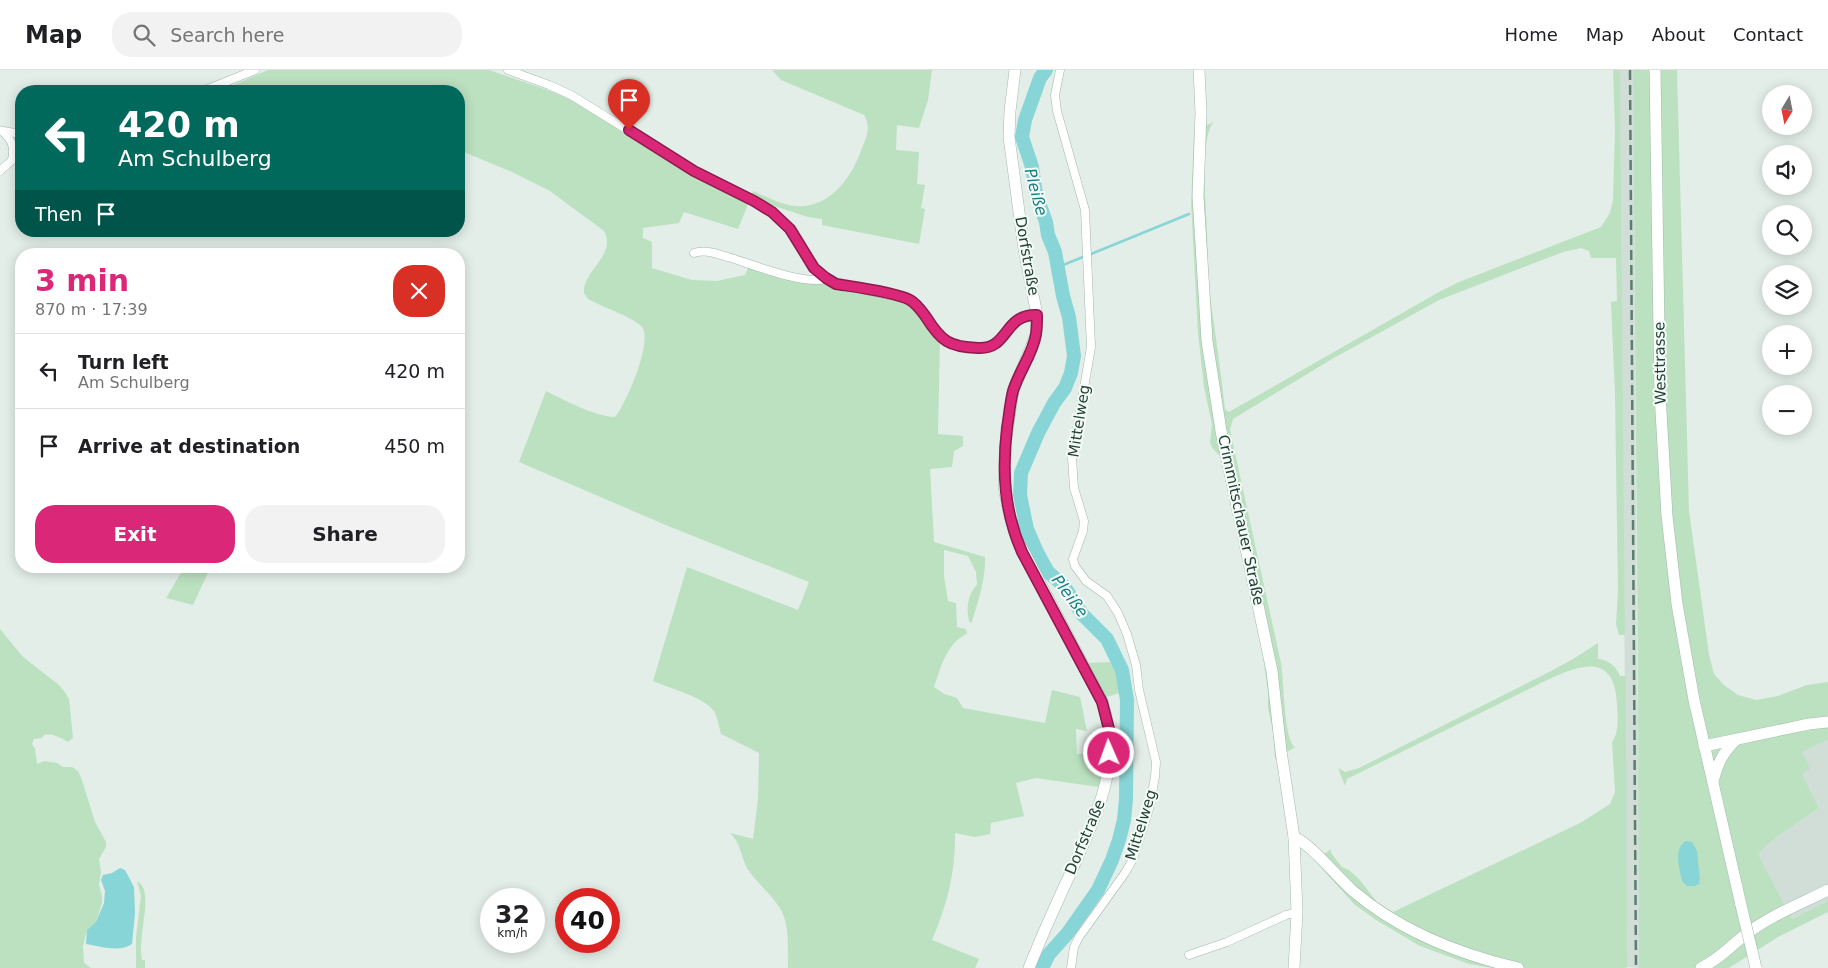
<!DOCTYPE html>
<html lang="en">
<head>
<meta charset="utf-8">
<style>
	body { margin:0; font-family:"DejaVu Sans",sans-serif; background:#f2f2f2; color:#202124; height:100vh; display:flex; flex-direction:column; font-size:19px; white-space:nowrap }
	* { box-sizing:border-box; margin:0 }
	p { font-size:16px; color:#757577 }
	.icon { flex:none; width:28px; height:28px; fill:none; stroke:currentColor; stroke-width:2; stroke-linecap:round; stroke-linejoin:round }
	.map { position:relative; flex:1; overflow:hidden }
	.details { position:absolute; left:15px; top:178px; width:450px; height:325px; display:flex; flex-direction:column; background:#fff; border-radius:20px; box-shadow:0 2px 12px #0003 }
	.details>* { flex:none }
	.hud { position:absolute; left:15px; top:15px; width:450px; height:152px; border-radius:20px; box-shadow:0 2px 12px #0003; background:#00695c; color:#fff; overflow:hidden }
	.needle { width:32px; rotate:190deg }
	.controls { position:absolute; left:1762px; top:15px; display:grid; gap:10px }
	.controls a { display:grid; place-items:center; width:50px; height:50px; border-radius:50%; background:#fff; box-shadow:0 2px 12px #0003; font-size:25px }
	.speed { position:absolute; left:480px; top:818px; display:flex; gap:10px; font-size:25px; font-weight:700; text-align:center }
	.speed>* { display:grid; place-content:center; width:65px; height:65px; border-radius:50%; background:#fff; box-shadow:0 2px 12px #0003; line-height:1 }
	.speed small { font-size:12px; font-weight:400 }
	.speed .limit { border:8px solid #d22; background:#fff; color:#111 }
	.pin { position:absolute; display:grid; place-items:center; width:42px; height:42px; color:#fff; margin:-51px -21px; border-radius:50% 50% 50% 0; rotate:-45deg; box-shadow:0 0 5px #0007 }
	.pin .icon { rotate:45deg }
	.me { position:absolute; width:55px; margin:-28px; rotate:358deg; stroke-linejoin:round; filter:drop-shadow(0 0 4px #0008) }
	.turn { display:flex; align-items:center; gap:18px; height:105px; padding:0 20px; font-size:22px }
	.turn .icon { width:65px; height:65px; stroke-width:2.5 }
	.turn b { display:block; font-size:35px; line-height:42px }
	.then { display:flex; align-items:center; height:48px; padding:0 20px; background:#0003; gap:10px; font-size:19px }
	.round { display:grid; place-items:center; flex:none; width:52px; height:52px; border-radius:20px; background:#f2f2f2 }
	.overview { display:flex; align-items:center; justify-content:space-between; height:85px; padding:0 20px }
	h1 { font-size:30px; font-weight:700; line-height:38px; color:#db2777 }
	.button { display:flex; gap:10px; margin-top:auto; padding:10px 20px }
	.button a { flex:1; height:58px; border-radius:20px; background:#db2777; color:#fff; font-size:20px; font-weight:700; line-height:58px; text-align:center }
	.button a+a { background:#f2f2f2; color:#202124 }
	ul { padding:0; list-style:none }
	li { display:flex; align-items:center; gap:15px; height:75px; padding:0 20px; border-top:1px solid #e0e0e0 }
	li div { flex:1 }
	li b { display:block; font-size:19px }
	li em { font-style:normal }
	header { display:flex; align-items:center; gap:30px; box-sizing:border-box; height:70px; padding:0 25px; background:#fff; border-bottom:1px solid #e0e0e0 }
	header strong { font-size:24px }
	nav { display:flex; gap:28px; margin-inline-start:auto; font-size:18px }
	.search { width:350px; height:45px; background:#f2f2f2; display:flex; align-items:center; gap:12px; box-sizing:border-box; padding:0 18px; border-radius:20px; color:#757577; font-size:19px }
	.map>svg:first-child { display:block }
	.built { fill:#d1ded7 }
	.green { fill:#bbe1c0; fill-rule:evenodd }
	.water { fill:#88d5d7 }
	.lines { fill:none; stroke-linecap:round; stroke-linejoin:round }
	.stream { stroke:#88d5d7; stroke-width:2.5 }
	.river { stroke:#88d5d7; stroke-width:14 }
	.street-casing { stroke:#a5b7ae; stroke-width:9 }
	.secondary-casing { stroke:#a1bbae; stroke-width:12 }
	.street { stroke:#fff; stroke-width:8 }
	.secondary { stroke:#fff; stroke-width:11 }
	.rail { stroke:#5c7d6f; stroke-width:2.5; stroke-dasharray:10 5; stroke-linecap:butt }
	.secondary-bridge-casing { stroke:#a1bbae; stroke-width:12; stroke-linecap:butt }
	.secondary-bridge { stroke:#fff; stroke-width:11 }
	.route-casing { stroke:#8e194d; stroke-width:12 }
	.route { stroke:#db2777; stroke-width:9 }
	.labels { text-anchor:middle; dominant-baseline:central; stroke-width:4; stroke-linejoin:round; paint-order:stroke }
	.street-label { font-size:15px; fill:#214134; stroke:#f4faf7 }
	.water-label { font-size:16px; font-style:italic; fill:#167f82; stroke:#f4faf7 }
</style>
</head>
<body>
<header>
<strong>Map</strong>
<div class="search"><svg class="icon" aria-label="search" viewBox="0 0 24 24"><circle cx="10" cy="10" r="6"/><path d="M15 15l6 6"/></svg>Search here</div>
<nav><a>Home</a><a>Map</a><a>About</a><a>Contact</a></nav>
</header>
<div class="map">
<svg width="1828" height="898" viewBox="0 0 1828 898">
	<rect width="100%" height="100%" fill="#e3eee8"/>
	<!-- built -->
	<g class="built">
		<polygon points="1620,0 1633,0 1637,605 1640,743 1639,898 1627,897"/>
		<polygon points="1828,670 1828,831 1792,849 1758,784 1774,769 1819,738 1802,704 1802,682"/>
	</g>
	<!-- green -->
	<g class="green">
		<path d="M268,0H489L556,23L591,40L649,79L748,134L738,159L684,142L679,153L643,158V168L652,172V198L692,210L717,211L745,205L749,195L782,205L862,220L909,230L940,268L938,364L963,366V376L954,381L952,397L930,399L934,472L985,487C986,509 978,531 972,552L970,553C965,542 968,523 977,515L976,502L968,486L944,480V506L948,531L956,533L957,557L966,559L967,564C946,573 941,598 934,617L944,624L957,628L963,638L1045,653L1052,620L1080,627L1087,661L1076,659L1077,684H1108L1105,718L1036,708L1016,713L1024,746L991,753L990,764L975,767L955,763C956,800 947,836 932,870L979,889L975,898H788C787,877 791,851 777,834C768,821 755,811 747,798C741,786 740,772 730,763L753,769L758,729L759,683L721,664C719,657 718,648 714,641C704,627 669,618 653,611L687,497L798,540L809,512L668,456L519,392L546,321C564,330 596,347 615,347C626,334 653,272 642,257C636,249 604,237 594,232L588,229L584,223C583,200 617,185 604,161L550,121L512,102L459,80V21H215L224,19Z"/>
		<path d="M772,0H932L928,30L919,58L897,55L896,80L919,82L917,114L925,115L921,138L925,139L919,174L822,155V149L808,147L750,128L753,121C769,128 786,138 805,136C835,132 853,104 862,78C867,66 871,57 864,45L781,10Z"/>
		<path d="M1613,0H1620L1625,565H1619L1616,554L1618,521L1615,325L1611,232L1617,231L1616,188H1591L1589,181L1581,178L1563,182L1439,230L1332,289L1233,349L1230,360L1281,593C1284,611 1284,667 1294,677L1297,676L1275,689L1273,662L1268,638V623L1261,571L1221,387L1213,379L1210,373L1212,354L1204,317L1198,263L1191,133L1194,63L1213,52C1201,71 1205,120 1206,142C1208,172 1207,203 1211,233C1216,268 1221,303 1225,339L1229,342L1439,222L1459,212L1601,157L1610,143L1613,130L1615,59Z"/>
		<path d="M1633,0H1677L1689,441L1709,585L1714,604L1724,615L1738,625L1756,630L1778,626L1807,615L1828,612V670L1802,682L1810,699L1802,704L1819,738L1774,769L1758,784L1792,849L1828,831V842L1778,867L1729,898H1639C1639,599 1635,299 1633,0ZM1685,771L1700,810L1698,815L1681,774Z"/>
		<polygon points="185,496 211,496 193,535 166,528"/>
		<path d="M0,559L23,587L59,615L64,621L69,629L73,668L68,672C60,668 54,663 44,665L42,668L34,669L32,674L35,679L37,694L44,691L57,693L63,697H72L78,701L82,710L95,752L106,772V777L99,789L101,802L99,815L102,826V833L96,852L87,860L83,876L84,893L91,898H0Z"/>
		<path d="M1598,573V589C1609,590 1616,596 1620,606H1626L1627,898H1493L1469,894L1420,876L1376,850L1354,834L1315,791L1331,779V783L1342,797L1349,800L1359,809L1377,832L1393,842L1580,753L1610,734L1615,722L1612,672C1619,662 1618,647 1617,635C1615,578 1575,597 1541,613L1351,707L1347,709L1345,716L1338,698L1345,702L1359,698L1551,601L1573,589Z"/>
		<polygon points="1112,592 1118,600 1122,622 1104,628 1087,593"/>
		<path d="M137,811C140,813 143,816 144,820C149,838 138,868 142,890H145V898H136V867L141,826Z"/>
	</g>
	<!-- water -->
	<g class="water">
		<path d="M1685,771L1692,772L1697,781L1700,810L1699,814L1695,816H1687L1682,811C1680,800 1673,779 1685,771Z"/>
		<path d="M120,798L125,800L134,817L135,843L132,874C119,883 100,876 86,874L87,860L96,852L104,833L105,821L101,810L103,805L112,803Z"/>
	</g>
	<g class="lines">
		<!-- stream -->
		<g class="stream">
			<polyline points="1091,184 1189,144"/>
			<polyline points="1058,197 1083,187"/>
		</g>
		<!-- river -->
		<polyline class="river" points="1042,898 1049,884 1067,864 1098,820 1112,790 1119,770 1124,750 1126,729 1127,630 1122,600 1107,569 1082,544 1064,516 1048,502 1037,482 1027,459 1020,425 1021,403 1038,363 1054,333 1065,318 1071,303 1074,286 1069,247 1063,226 1055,182 1048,165 1046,152 1036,124 1032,97 1022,67 1025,50 1040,8 1046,0"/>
		<defs>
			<g id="street">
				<path d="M508,0L549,15L571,25L694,101L762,135C774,143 785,153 793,164C806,182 814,206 836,214C853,217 871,221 888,225C895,226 904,227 910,230C917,234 922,240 926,247C940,270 950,277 978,278C1008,280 1004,244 1037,245"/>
				<polyline points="1060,0 1055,25 1057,41 1085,140 1091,277 1072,388 1074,418 1084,451 1083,461 1073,489 1075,496 1086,511 1107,526 1118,543 1127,564 1136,595 1139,620 1156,692 1155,707 1149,739 1133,789 1125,803 1079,867 1074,877 1071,898"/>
				<polyline points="194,21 208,19 255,0"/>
				<path d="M2,61C12,70 15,77 12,90"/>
				<polyline points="3,61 21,64"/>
				<polyline points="0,101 21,82"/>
				<path d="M694,183C706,179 716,184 728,187C751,194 803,215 826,209"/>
				<polyline points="1189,885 1227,872 1286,845 1297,842"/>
			</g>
			<g id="secondary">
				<path d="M1015,0L1010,41L1009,67L1024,179L1037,245L1036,265L1013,321L1006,369L1004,417L1009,443L1016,467L1102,631C1123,696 1097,742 1072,800C1057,832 1042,865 1029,898"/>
				<polyline points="1199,0 1201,42 1198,126 1207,271 1221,361 1272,601 1281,681 1294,767 1297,842 1294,898"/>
				<polyline points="1655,0 1660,324 1667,446 1677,534 1694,630 1741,835"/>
				<polyline points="1704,676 1809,654 1828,652"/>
				<path d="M1713,711C1718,693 1723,682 1736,670"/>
				<path d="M1294,767C1313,776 1335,805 1353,821C1400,861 1458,884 1518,898"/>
				<path d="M1701,898C1721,888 1729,877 1745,865C1769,846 1800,834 1828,820"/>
			</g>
		</defs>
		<!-- street casing -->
		<use href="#street" class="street-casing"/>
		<!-- secondary casing -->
		<use href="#secondary" class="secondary-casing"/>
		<!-- street -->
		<use href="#street" class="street"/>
		<!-- secondary -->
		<use href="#secondary" class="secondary"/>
		<!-- rail -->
		<polyline class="rail" points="1630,0 1636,898"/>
		<defs>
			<polyline id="secondary-bridge" points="1741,835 1756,898"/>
		</defs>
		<!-- secondary-bridge casing -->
		<use href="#secondary-bridge" class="secondary-bridge-casing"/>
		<!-- secondary-bridge -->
		<use href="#secondary-bridge" class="secondary-bridge"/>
	</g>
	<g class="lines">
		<defs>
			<path id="route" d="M629,60L694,101L754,131L772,142L790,159L814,198L826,208L836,214C855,217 895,222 910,230C917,234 921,240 926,247C941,271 949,277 978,278C1009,280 1003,244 1037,245C1037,251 1037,258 1036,264C1033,284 1019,301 1013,321C1010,333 1009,346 1007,358C1002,401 1004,441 1022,482L1102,632L1109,659V683"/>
		</defs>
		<!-- route casing -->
		<use href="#route" class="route-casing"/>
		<!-- route -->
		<use href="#route" class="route"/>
	</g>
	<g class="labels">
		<!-- street labels -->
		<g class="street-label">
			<text transform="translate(1027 186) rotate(80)">Dorfstraße</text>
			<text transform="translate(1660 293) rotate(-91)">Westtrasse</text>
			<text transform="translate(1079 351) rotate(-81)">Mittelweg</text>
			<text transform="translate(1241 450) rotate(78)">Crimmitschauer Straße</text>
			<text transform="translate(1141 755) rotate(-73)">Mittelweg</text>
			<text transform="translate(1085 767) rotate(-67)">Dorfstraße</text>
		</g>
		<!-- water labels -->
		<g class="water-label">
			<text transform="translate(1036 122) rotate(75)">Pleiße</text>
			<text transform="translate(1070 526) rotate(53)">Pleiße</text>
		</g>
	</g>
</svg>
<div class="controls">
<a><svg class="needle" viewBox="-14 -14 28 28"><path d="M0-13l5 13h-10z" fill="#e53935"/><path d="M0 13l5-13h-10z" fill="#757577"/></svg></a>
<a><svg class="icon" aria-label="sound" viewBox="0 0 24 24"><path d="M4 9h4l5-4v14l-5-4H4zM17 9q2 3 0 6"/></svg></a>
<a><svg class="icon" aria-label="search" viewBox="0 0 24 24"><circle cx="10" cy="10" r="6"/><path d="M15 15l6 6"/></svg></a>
<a><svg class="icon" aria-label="layers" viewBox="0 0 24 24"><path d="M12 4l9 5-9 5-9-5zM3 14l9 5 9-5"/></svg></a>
<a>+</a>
<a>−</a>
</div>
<div class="speed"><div>32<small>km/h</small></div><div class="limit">40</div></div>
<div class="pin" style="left:629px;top:60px;background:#d93025"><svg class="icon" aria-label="arrive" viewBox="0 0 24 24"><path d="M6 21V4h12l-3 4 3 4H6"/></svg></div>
<svg class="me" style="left:1109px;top:683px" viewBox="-20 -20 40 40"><circle r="17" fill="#db2777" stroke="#fff" stroke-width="3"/><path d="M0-11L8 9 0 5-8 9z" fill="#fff"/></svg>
<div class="hud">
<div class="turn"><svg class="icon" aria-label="left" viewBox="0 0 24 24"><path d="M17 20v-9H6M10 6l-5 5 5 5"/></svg><div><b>420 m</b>Am Schulberg</div></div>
<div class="then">Then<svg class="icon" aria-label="arrive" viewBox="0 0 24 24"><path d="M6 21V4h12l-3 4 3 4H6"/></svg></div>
</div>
<section class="details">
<div class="overview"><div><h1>3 min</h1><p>870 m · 17:39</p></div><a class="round" style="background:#d93025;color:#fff"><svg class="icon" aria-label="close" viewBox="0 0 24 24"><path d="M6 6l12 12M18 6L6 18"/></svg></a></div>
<ul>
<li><svg class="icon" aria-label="left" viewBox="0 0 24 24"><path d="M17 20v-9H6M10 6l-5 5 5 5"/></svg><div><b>Turn left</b><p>Am Schulberg</p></div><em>420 m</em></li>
<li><svg class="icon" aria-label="arrive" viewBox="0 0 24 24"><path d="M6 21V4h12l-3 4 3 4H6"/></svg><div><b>Arrive at destination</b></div><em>450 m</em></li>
</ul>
<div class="button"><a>Exit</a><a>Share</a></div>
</section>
</div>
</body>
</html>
